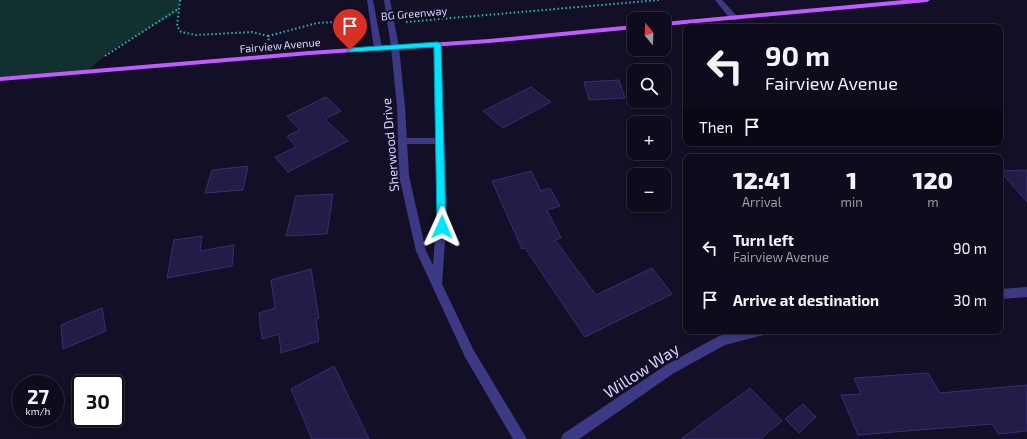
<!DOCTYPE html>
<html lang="en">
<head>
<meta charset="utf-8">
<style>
	body { margin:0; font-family:"Exo 2",sans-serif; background:#1c1929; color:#f1f3f6; height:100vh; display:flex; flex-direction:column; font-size:15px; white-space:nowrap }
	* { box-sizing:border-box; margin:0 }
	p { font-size:13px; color:#9b9ba3 }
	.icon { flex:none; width:22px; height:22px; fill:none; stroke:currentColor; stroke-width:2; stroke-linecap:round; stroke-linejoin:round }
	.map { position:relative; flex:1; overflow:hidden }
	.panel { position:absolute; left:683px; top:154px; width:320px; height:180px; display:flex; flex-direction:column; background:#0e0b1c; border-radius:8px; box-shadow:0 2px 6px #0003,0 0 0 1px #2e2b3b }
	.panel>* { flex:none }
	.banner { position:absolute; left:683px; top:24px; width:320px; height:122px; border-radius:8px; box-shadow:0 2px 6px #0003,0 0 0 1px #2e2b3b; background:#0e0b1c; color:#f1f3f6; overflow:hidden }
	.needle { width:26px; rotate:341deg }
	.tools { position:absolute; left:627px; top:12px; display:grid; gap:8px }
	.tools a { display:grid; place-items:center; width:44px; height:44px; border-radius:8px; background:#0e0b1c; box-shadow:0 2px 6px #0003,0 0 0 1px #2e2b3b; font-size:20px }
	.speed { position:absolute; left:12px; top:375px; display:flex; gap:8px; font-size:20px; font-weight:700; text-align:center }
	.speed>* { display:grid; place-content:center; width:52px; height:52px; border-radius:50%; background:#0e0b1c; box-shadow:0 2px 6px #0003,0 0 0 1px #2e2b3b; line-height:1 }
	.speed small { font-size:10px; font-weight:400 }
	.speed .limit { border:2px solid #111; border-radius:6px; background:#fff; color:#111 }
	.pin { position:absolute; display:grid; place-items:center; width:34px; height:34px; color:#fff; margin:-41px -17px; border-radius:50% 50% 50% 0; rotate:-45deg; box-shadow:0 0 4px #0007 }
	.pin .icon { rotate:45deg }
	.me { position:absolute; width:44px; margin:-22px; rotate:1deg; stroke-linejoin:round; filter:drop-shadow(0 0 3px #0008) }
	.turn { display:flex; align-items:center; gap:14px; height:84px; padding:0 16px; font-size:18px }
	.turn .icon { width:52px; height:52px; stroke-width:2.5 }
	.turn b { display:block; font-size:28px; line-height:34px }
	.then { display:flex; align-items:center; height:38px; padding:0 16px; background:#0003; gap:8px; font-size:15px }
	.eta { display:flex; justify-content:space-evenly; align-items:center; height:68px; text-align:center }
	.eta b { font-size:24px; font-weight:800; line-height:28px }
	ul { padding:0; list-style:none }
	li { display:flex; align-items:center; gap:12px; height:52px; padding:0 16px }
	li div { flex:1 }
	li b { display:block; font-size:15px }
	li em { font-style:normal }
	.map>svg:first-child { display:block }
	.green { fill:#12302f }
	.building { fill:#241b47; stroke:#3b2d73 }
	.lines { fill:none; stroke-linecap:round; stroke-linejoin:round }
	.path { stroke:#2fb8b0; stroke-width:2; stroke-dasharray:1.5 2.5; stroke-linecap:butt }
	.lane { fill:#3d3a85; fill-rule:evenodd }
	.street { fill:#3d3a85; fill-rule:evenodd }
	.primary { fill:#c25bff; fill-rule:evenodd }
	.route { fill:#00e5ff; stroke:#0095a6 }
	.labels { text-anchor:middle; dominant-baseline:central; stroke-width:4; stroke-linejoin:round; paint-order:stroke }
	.far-street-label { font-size:11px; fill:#d9d4ff; stroke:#130f26 }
	.street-label { font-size:13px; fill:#d9d4ff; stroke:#130f26 }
	.near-street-label { font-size:16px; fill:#d9d4ff; stroke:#130f26 }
</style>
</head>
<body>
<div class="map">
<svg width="1027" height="439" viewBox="0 0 1027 439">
	<rect width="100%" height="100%" fill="#130f26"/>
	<!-- green -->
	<polygon class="green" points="0,0 180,0 178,12 113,49 86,72 0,79"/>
	<!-- building -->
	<g class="building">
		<polygon points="619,80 625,98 589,100 584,82"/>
		<polygon points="531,87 551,102 503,128 483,111"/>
		<polygon points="326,97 341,111 325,119 348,141 288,172 275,157 296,147 287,136 300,130 287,116"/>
		<polygon points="248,166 243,190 205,193 212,170"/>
		<polygon points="1027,170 1027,202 1000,171"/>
		<polygon points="531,171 541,191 550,188 560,206 547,210 561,238 555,240 596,295 652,268 672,294 585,337 525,248 522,249 492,181"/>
		<polygon points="333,194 327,234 286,236 296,196"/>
		<polygon points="202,236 200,251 234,245 232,266 167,278 174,240"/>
		<polygon points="311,269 319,318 316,319 319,341 281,353 279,334 262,339 259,313 275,308 271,280"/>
		<polygon points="102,308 106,331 63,349 61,325"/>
		<polygon points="334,366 369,439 312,439 291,389"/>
		<polygon points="928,373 940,393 1027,385 1027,431 999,434 992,424 858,435 841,395 861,394 854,378"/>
		<polygon points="750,388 782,421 760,439 681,439"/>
		<polygon points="803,404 816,417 799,433 785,419"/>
	</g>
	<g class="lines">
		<!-- path -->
		<g class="path">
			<polyline points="180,0 177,26 181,32 196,35 252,32 268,36 269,42"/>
			<polyline points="406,22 659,0"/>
			<polyline points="268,36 317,23 335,22 359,26"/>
			<polyline points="105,56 178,9"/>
		</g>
		<!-- lane -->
		<polygon class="lane" points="401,138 439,138 443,141 439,144 401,144 397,141"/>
		<!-- street -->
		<g class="street">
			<polygon points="367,0 373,0 382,48 381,50 378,50 374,48"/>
			<polygon points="384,0 390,0 399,47 405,107 409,176 426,251 433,265 437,213 433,44 437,42 441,44 447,213 442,284 473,349 527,439 513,439 465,357 416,251 399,176 397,107 391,47"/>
			<polygon points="715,0 722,0 737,16 737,20 731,20"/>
			<polygon points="1027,287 1027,297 1000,299 1000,289"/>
			<polygon points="738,331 766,331 764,335 760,336 725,345 674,373 579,439 561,439 563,434 666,365 719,336"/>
		</g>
		<!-- primary -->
		<g class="primary">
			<polygon points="904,0 930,0 927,2 664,26 664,22"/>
			<polygon points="634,25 634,29 489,43 309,55 0,81 0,77 309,51 489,39"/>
		</g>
	</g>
	<!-- route -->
	<polygon class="route" points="438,42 441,44 446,227 442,231 437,227 434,47 350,52 347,50 350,48"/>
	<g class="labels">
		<!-- far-street labels -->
		<g class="far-street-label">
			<text transform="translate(414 13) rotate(-5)">BG Greenway</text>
			<text transform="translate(280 45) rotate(-5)">Fairview Avenue</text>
		</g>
		<!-- street labels -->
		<g class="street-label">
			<text transform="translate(390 145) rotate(-95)">Sherwood Drive</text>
		</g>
		<!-- near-street labels -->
		<g class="near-street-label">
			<text transform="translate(641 370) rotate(-33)">Willow Way</text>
		</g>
	</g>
</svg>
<div class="tools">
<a><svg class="needle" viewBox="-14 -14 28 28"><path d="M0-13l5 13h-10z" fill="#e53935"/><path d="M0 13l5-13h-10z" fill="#9b9ba3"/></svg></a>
<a><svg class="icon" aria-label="search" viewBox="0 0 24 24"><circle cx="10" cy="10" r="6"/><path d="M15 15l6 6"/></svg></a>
<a>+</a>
<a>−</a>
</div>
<div class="speed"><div>27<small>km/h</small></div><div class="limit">30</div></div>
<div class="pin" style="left:350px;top:50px;background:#d93025"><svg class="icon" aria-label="arrive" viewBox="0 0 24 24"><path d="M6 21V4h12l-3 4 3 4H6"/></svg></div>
<svg class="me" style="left:442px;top:227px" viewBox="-20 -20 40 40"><path d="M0-17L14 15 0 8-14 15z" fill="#00e5ff" stroke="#fff" stroke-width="4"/></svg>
<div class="banner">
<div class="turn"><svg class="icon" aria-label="left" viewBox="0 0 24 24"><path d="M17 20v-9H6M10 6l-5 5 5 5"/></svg><div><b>90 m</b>Fairview Avenue</div></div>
<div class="then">Then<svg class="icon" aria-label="arrive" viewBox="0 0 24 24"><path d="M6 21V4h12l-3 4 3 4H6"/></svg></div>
</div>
<section class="panel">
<div class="eta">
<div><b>12:41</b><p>Arrival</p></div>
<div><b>1</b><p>min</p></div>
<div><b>120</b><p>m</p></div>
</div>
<ul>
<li><svg class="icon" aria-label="left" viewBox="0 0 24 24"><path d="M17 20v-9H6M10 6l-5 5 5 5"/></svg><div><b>Turn left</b><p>Fairview Avenue</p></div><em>90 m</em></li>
<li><svg class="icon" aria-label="arrive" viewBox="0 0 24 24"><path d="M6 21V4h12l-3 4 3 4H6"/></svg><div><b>Arrive at destination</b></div><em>30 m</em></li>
</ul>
</section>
</div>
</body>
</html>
